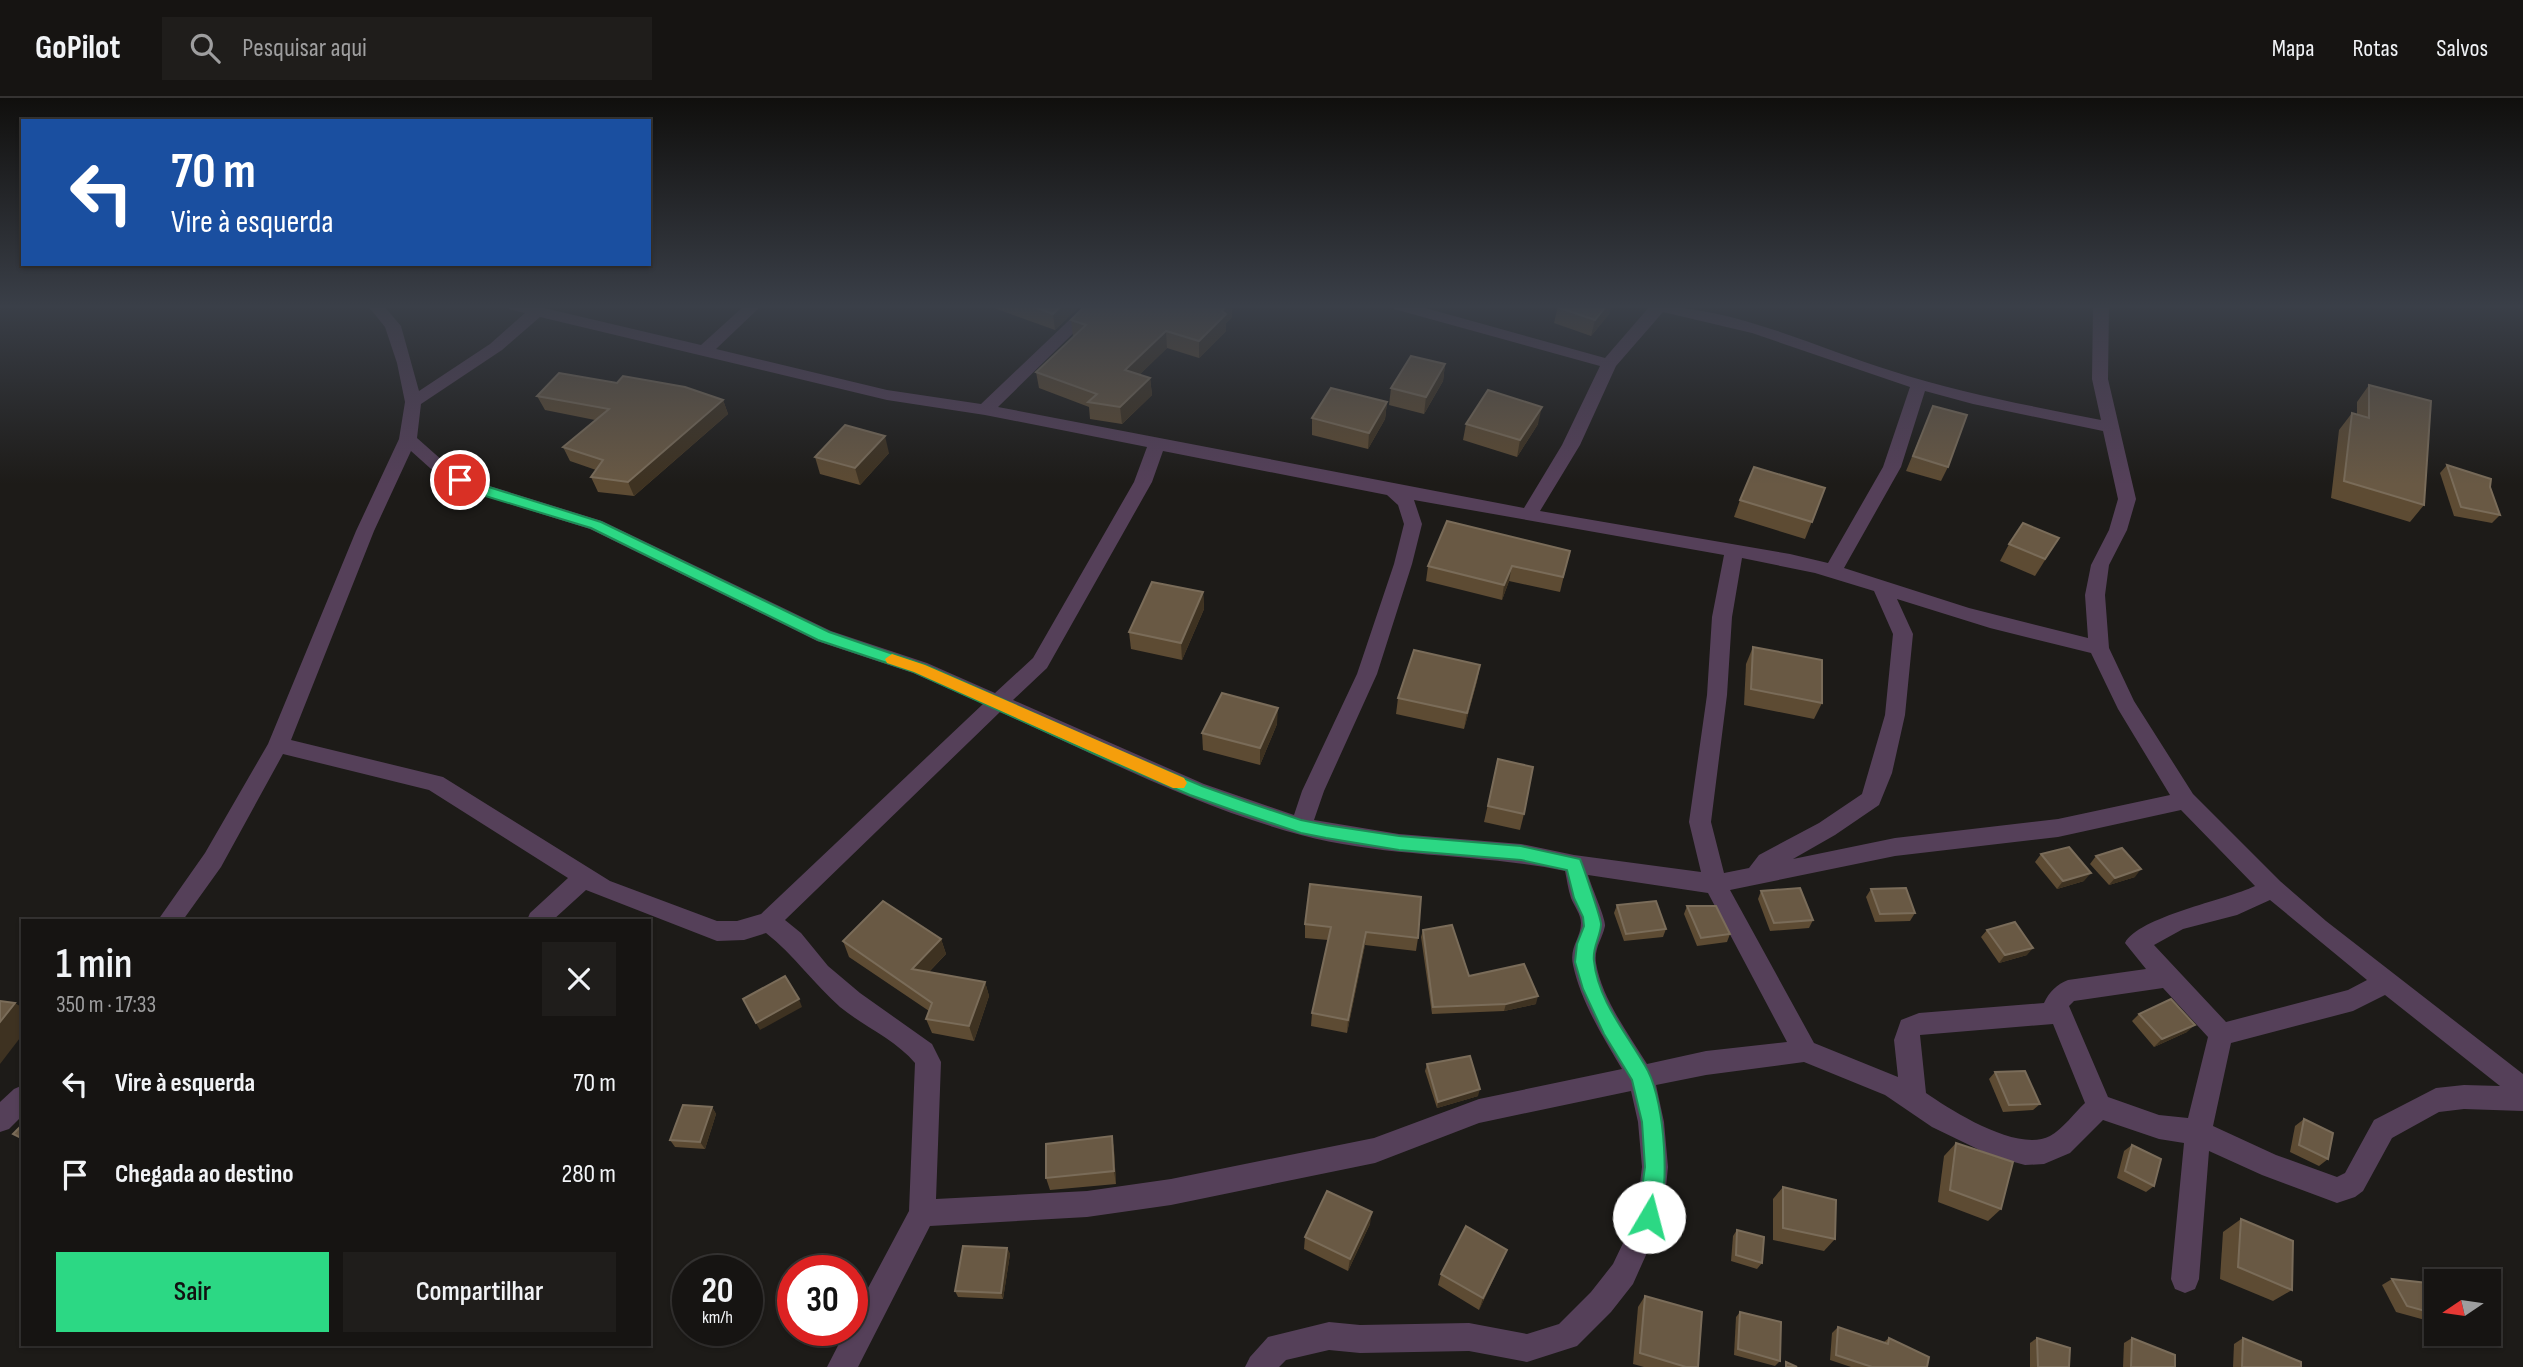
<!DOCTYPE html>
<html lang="pt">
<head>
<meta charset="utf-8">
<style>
	body { margin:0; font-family:"Sofia Sans Condensed",sans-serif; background:#1f1d1b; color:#f1f3f6; height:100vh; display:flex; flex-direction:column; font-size:26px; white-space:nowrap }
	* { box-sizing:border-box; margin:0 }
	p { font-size:23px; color:#9e9e9f }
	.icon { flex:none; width:38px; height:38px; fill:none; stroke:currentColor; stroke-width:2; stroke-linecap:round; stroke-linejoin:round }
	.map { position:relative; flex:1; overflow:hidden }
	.details { position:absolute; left:21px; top:821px; width:630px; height:427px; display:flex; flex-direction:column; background:#161412; border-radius:0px; box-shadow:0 2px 5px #0004,0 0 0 2px #353332 }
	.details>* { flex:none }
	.hud { position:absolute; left:21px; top:21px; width:630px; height:147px; border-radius:0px; box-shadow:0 2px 5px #0004,0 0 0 2px #353332; background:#1a4fa0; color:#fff; overflow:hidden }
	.needle { width:46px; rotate:257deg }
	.controls { position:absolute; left:2424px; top:1171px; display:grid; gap:14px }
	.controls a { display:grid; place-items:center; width:77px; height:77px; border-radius:0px; background:#161412; box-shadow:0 2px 5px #0004,0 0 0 2px #353332; font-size:35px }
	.speed { position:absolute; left:672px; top:1157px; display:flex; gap:14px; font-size:35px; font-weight:700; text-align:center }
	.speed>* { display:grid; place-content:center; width:91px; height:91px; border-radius:50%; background:#161412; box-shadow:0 2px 5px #0004,0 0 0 2px #353332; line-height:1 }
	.speed small { font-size:18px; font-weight:400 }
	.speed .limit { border:10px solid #d22; background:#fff; color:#111 }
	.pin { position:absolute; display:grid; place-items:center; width:60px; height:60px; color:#fff; margin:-30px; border:4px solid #fff; border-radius:50%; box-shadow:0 2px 7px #0007 }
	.me { position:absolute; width:77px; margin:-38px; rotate:8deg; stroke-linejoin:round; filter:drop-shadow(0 0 5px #0008) }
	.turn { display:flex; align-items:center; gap:24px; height:147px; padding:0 35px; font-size:32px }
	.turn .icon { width:91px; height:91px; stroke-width:2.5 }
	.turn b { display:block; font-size:49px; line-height:60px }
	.round { display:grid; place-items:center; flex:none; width:74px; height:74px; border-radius:0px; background:#1f1d1b }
	.overview { display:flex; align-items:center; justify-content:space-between; height:119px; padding:0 35px }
	h1 { font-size:42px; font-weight:600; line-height:52px }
	.primary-button { display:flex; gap:14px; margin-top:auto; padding:14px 35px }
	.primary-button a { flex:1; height:80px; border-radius:0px; background:#2cd884; color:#111; font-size:28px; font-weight:600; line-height:80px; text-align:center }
	.primary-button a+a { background:#1f1d1b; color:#f1f3f6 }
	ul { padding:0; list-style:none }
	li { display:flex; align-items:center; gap:21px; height:91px; padding:0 35px }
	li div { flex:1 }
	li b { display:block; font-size:26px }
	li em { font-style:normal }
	header { display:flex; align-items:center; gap:42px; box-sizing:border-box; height:98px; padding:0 35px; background:#161412; border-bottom:2px solid #353332 }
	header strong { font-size:33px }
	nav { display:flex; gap:38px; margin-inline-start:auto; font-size:24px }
	.search { width:490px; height:63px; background:#1f1d1b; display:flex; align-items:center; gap:18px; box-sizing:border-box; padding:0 24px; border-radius:0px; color:#9e9e9f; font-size:26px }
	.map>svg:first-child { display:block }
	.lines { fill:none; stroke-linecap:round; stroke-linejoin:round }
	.street { fill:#554059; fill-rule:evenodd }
	.wall { fill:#5d4b33 }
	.shaded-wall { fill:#3e3221 }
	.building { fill:#695944; stroke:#7a6c59; stroke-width:2 }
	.route { fill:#2cd884; stroke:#1d8c56; stroke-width:2 }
	.slow { fill:#f59e0b }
</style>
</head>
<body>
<header>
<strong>GoPilot</strong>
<div class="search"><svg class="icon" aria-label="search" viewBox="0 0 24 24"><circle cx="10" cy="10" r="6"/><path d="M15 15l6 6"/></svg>Pesquisar aqui</div>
<nav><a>Mapa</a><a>Rotas</a><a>Salvos</a></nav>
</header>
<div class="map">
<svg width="2523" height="1269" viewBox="0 0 2523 1269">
	<rect width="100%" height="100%" fill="#1d1b18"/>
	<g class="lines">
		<!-- street -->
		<g class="street">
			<path d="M368,208H384L401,228L419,293L490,246L525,215L509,211L507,208H545L544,210L701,247L744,208H761L716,251L887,292L981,306L1084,208H1101L998,309L1524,410L1562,347L1600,268L1394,211L1392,208H1418L1605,260L1650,208C1733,208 1814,249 1892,273C1960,295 2031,308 2101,322L2092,281L2093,208H2109L2108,281L2136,401L2127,432L2109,467L2105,497L2109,550L2134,603L2193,696L2280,783L2326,823L2523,976V1013L2464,1011L2439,1014L2392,1040L2363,1093L2355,1099L2337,1105L2262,1077L2209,1053L2199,1181L2195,1191L2185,1195L2175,1191L2171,1181L2184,1045L2159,1041L2103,1022L2070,1055L2044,1066L2025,1067L1992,1058L1932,1029L1885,997L1804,964L1706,977L1656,987L1664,1024L1668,1069L1663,1119L1633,1186L1611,1214L1577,1248L1527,1264L1469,1253L1360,1255L1329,1252L1286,1262L1279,1269H1245L1250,1259L1268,1239L1329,1224L1360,1227L1469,1225L1527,1236L1559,1226L1591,1194L1613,1166L1636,1118L1642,1069L1638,1024L1631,993L1479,1025L1375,1065L1171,1107L1087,1119L930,1128L858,1269H827L846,1232H852V1220L909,1113L915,965C896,942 863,928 840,909C814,886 794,857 766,835L744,842L717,843L586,792L553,822H527L530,815L568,780L429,692L283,656L221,769L183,822H158L205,755L268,646L356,433L399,341L405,304L397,265L385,229ZM1663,214L1752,235L1910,289L1883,369L1828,465L1790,456L1540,413L1580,347L1616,268ZM540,219L887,302L985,317L1147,349L1134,384L1033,560L995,595L927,565L831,533L602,423L480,385L452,371L417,340L421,306L502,252ZM1925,293L1973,306L2103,333L2118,401L2109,432L2091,467L2085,497L2088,540L1969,510L1844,470L1901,369ZM411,353L440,379L468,393L590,431L817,543L913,575L983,606L761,816L737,823H717L610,783L443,679L291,642L374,433ZM1163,353L1387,397L1398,407L1404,426L1394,466L1357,576L1302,693L1294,717L1204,686L1013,602L1047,570L1152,384ZM1414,402L1724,457L1712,519L1707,597L1689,724L1701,774L1574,757L1521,746L1399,736L1314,722L1324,693L1377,576L1412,466L1422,426ZM1742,460L1815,475L1874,493L1893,536L1885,617L1862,696L1819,725L1759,757L1749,770L1724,775L1711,724L1727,597L1732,519ZM1897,501L1990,530L2091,555L2118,611L2170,697L2058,721L1895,740L1793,761L1835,737L1879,707L1892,675L1905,617L1913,536ZM1000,614C1098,658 1197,709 1301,737C1387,760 1478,755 1565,773C1567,782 1568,791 1571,800C1574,808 1581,816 1581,825C1581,840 1569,849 1573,867C1581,904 1603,939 1622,971L1479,1001L1374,1040L1171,1081L1087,1093L936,1101L941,964L932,946L860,895L828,868L801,835L785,822ZM2181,712L2255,788C2226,802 2138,819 2125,845L2146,871L2068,882C2057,886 2049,894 2044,905L1919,915L1901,922L1894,942L1898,979L1814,945L1730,792L1895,758L2058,739ZM1588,777L1708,795L1787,944L1706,953L1647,966C1628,935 1602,901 1596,865C1594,850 1602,842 1605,828C1606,821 1591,788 1588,777ZM2270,802L2367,882L2348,892L2226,924L2154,847L2183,831L2237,817ZM2163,890L2208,939L2188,1020L2159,1017L2108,999L2069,908L2074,903ZM2385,897L2500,988L2464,987L2436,990L2374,1022L2345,1075L2337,1079L2276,1057L2213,1028L2231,945L2353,913ZM2053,926L2085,1005C2074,1015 2063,1031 2050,1038C2018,1055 1952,1013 1926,995L1920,937Z"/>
			<polygon points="23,987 23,1017 9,1031 0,1034 0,1004 14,991"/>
		</g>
	</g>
	<!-- wall -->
	<g class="wall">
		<polygon points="993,208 1080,208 1055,232 994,210"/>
		<polygon points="1085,208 1232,208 1232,219 1226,225 1226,233 1199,260 1167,250 1139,277 1150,280 1152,297 1122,326 1090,321 1089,309 1039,290 1036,274 1073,239 1071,222"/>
		<polygon points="1558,208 1611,208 1609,216 1591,238 1554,225"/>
		<polygon points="1445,266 1443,283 1424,316 1389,307 1391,290"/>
		<polygon points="617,285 723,302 728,316 634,398 598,394 591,379 596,372 570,363 563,349 595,322 545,312 537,298"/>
		<polygon points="2369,287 2424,407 2410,424 2331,400 2339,332 2352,315 2357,317 2357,304"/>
		<polygon points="1387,304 1385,321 1368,351 1312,337 1312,320"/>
		<polygon points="1933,308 1948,369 1941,383 1906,373"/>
		<polygon points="1466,326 1538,326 1517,359 1463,342"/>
		<polygon points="889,355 860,387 820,376 815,359"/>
		<polygon points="2447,367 2500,417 2492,425 2454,418 2440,375"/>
		<polygon points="1825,390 1805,441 1734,419 1740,402"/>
		<polygon points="2059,440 2035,478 2000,463 2009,446"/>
		<polygon points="1570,453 1560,494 1509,483 1502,502 1426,483 1428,468"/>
		<polygon points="1203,494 1204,511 1182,562 1131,551 1129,534"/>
		<polygon points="1753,549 1822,605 1814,621 1744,607 1746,566"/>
		<polygon points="1480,567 1477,583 1464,631 1396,616 1398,600"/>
		<polygon points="1277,626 1260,667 1203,652 1202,635"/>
		<polygon points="1498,661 1524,716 1520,732 1484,724"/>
		<polygon points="2041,756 2084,783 2057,791 2035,764"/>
		<polygon points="2096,758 2135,779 2109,787 2090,766"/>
		<polygon points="1871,791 1915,815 1910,823 1875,824 1866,799"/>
		<polygon points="1761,793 1813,822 1809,830 1770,833 1758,801"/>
		<polygon points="1617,807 1666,831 1663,839 1624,843 1614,815"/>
		<polygon points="1687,808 1730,836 1727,844 1697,848 1684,816"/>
		<polygon points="1305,826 1418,840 1416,853 1365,847 1347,935 1311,928 1312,915 1328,842 1305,840"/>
		<polygon points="1423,832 1469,878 1536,906 1504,913 1432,916 1421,839"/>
		<polygon points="1987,832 2027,857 1999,865 1981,839"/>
		<polygon points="941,841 946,856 929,874 985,884 989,898 974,943 932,935 926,921 929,913 849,859 843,843"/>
		<polygon points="2139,916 2187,934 2154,949 2132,923"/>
		<polygon points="1427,966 1478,998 1437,1010 1425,973"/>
		<polygon points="1995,974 2040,1006 2033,1012 2003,1014 1989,981"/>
		<polygon points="712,1009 716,1016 705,1051 675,1049 670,1042"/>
		<polygon points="2304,1021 2328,1061 2319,1068 2290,1054 2295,1028"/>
		<polygon points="1112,1038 1114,1052 1116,1086 1050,1092 1046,1080"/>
		<polygon points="1956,1045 2001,1111 1988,1123 1938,1104 1944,1058"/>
		<polygon points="2132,1047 2154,1088 2146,1094 2117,1080 2124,1053"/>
		<polygon points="1783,1089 1835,1141 1824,1153 1773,1142 1773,1101"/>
		<polygon points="2241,1121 2292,1192 2273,1203 2220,1181 2223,1134"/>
		<polygon points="1370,1126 1348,1173 1304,1151 1305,1139"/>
		<polygon points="1737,1132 1762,1165 1757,1171 1731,1163 1733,1138"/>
		<polygon points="1007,1150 1010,1156 1003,1201 958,1199 955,1193"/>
		<polygon points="1507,1152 1502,1163 1479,1212 1438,1187 1441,1176"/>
		<polygon points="2392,1181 2436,1186 2436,1225 2396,1214 2382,1187"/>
		<polygon points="1645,1198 1698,1269 1644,1269 1633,1266 1638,1209"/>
		<polygon points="1740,1214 1780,1263 1775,1268 1734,1257 1736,1219"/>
		<polygon points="1838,1229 1884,1244 1889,1240 1927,1269 1851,1269 1830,1262 1832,1235"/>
		<polygon points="2037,1240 2069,1269 2030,1269 2030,1245"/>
		<polygon points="2132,1240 2175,1269 2123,1269 2124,1245"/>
		<polygon points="2243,1240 2301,1269 2233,1269 2234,1246"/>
	</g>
	<!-- shaded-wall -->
	<g class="shaded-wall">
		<polygon points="1061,208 1080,208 1055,232 1053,216"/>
		<polygon points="1226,208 1232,208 1232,219 1226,225 1226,233 1199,260 1199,243"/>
		<polygon points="1606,208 1611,208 1609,216 1591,238 1595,222"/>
		<polygon points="1166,233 1167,250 1127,289 1125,272"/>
		<polygon points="1445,266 1443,283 1424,316 1426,299"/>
		<polygon points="1150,280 1152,297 1122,326 1120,309"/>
		<polygon points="723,302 728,316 634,398 628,384"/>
		<polygon points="1387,304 1385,321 1368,351 1369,335"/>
		<polygon points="1542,309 1538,326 1517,359 1520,342"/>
		<polygon points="885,338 889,355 860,387 855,370"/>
		<polygon points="1512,468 1509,483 1502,502 1504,487"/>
		<polygon points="1203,494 1204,511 1182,562 1181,545"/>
		<polygon points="1480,567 1477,583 1464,631 1467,615"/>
		<polygon points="1278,610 1277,626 1260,667 1260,650"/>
		<polygon points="2141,771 2135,779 2109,787 2115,780"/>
		<polygon points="2091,775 2084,783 2057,791 2063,783"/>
		<polygon points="1366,834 1365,847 1347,935 1348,922"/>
		<polygon points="941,841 946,856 917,886 912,871"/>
		<polygon points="2033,850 2027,857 1999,865 2005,857"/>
		<polygon points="985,884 989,898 974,943 969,928"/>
		<polygon points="1538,898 1536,906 1504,913 1506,906"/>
		<polygon points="799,901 802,909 760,932 756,925"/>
		<polygon points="15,905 23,910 23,936 0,966 0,924"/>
		<polygon points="2195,927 2187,934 2154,949 2162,941"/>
		<polygon points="1480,991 1478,998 1437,1010 1438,1004"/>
		<polygon points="712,1009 716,1016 705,1051 700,1044"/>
		<polygon points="1112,1038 1114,1052 1116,1086 1114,1073"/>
		<polygon points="1372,1114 1370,1126 1348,1173 1350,1161"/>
		<polygon points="1007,1150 1010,1156 1003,1201 1001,1195"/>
		<polygon points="1507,1152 1502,1163 1479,1212 1483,1200"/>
	</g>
	<!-- building -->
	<g class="building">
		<polygon points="1032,208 1061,208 1053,216"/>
		<polygon points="1085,208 1226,208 1222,213 1226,216 1199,243 1166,233 1125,272 1150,280 1120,309 1088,304 1097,296 1036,274 1086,227 1071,222"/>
		<polygon points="1558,208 1606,208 1595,222 1557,209"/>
		<polygon points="1411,258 1445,266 1426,299 1391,290"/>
		<polygon points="559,275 617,285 623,278 685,289 723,302 628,384 591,379 603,362 563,349 609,311 537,298"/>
		<polygon points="2369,287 2431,303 2424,407 2344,383 2352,315 2369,320"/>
		<polygon points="1331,290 1387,304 1369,335 1312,320"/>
		<polygon points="1488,292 1542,309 1520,342 1466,326"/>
		<polygon points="1933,308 1967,317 1948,369 1913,358"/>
		<polygon points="845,327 885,338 855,370 815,359"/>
		<polygon points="2447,367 2491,381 2490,389 2500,417 2461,409"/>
		<polygon points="1754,369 1825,390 1812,424 1740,402"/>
		<polygon points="1447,423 1570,453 1563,479 1512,468 1504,487 1428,468"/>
		<polygon points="2023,425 2059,440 2045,461 2009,446"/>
		<polygon points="1152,484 1203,494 1181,545 1129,534"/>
		<polygon points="1753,549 1822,562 1822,605 1751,591"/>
		<polygon points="1414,552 1480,567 1467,615 1398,600"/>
		<polygon points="1222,595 1278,610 1260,650 1202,635"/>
		<polygon points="1498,661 1533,669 1524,716 1488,708"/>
		<polygon points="2069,749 2091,775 2063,783 2041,756"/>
		<polygon points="2122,750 2141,771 2115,780 2096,758"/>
		<polygon points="1310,786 1421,799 1418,840 1366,834 1348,922 1312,915 1331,829 1305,826"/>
		<polygon points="1800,790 1813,822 1774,825 1761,793"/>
		<polygon points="1906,790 1915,815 1880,816 1871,791"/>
		<polygon points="883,803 941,841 912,871 985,884 969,928 926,921 932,905 843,843"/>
		<polygon points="1656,803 1666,831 1626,836 1617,807"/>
		<polygon points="1687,808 1716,808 1730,836 1701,840"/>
		<polygon points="2015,824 2033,850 2005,857 1987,832"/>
		<polygon points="1452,827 1469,878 1524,866 1538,898 1506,906 1433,909 1423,832"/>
		<polygon points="785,878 799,901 756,925 743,901"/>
		<polygon points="2171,901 2195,927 2162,941 2139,916"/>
		<polygon points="0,903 15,905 0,924"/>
		<polygon points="1470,958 1480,991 1438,1004 1427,966"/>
		<polygon points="2025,973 2040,1006 2009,1007 1995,974"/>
		<polygon points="683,1007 712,1009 700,1044 670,1042"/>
		<polygon points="2304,1021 2333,1035 2328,1061 2299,1047"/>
		<polygon points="23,1026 23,1041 13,1036"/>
		<polygon points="1112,1038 1114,1073 1046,1080 1046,1046"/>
		<polygon points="1956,1045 2013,1064 2001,1111 1950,1092"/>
		<polygon points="2132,1047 2161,1061 2154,1088 2125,1073"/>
		<polygon points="1783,1089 1836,1102 1835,1141 1783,1130"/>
		<polygon points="1327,1093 1372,1114 1350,1161 1305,1139"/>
		<polygon points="2241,1121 2293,1143 2292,1192 2238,1169"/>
		<polygon points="1466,1128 1507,1152 1483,1200 1441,1176"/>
		<polygon points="1737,1132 1764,1139 1762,1165 1736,1157"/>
		<polygon points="963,1148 1007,1150 1001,1195 955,1193"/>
		<polygon points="2392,1181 2436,1186 2436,1216 2407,1208"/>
		<polygon points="1645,1198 1702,1214 1698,1269 1686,1269 1640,1255"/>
		<polygon points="1740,1214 1781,1224 1780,1263 1738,1251"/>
		<polygon points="1838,1229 1888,1246 1889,1240 1929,1259 1927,1269 1872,1269 1836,1257"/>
		<polygon points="2037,1240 2070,1250 2069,1269 2038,1269"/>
		<polygon points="2132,1240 2175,1257 2175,1269 2131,1269"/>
		<polygon points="2243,1240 2301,1264 2301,1269 2242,1269"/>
		<polygon points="1786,1264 1797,1269 1786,1269"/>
	</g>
	<!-- sky -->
	<linearGradient id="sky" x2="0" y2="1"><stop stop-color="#100f0d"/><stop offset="0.54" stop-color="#3a3f48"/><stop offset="1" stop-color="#3a3f48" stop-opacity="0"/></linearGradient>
	<rect width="2523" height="386" fill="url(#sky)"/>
	<!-- route -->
	<path class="route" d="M460,378L479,386L601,424L829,534L925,567L1106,647L1202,688L1247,704L1301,722L1326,727L1399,738L1521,748L1580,761C1583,768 1602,823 1601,827C1600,840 1592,850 1594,863C1598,904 1629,938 1648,973C1665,1007 1671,1091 1656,1126L1649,1129L1641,1126L1638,1119L1645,1069L1642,1024L1632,982L1604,936L1583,891L1575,864L1577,846L1584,828L1583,819L1574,800L1567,772L1521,762L1399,752L1326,740L1301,735L1235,713L1190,697L1095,656L914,574L818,542L591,430L469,393L454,382Z"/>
	<!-- slow -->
	<polygon class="slow" points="892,556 925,567 1184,680 1187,685 1184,690 1173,690 914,574 887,565 885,561"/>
</svg>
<div class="controls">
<a><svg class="needle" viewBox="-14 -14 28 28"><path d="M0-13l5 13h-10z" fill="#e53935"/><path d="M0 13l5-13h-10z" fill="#9e9e9f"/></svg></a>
</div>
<div class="speed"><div>20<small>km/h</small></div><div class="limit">30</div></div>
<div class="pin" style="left:460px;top:382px;background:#d93025"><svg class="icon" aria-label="arrive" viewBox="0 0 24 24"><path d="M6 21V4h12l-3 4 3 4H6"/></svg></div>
<svg class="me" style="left:1649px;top:1119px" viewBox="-20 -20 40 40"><circle r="19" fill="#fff"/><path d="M0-13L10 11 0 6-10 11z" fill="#2cd884"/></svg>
<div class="hud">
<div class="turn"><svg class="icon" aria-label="left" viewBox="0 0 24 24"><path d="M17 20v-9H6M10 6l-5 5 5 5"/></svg><div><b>70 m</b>Vire à esquerda</div></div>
</div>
<section class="details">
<div class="overview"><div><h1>1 min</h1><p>350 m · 17:33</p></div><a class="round"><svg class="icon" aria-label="close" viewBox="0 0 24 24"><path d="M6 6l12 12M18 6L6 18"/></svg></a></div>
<ul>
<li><svg class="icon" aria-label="left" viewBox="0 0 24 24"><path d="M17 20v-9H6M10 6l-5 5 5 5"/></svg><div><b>Vire à esquerda</b></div><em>70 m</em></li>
<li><svg class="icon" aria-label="arrive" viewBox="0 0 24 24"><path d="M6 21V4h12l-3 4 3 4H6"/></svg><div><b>Chegada ao destino</b></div><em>280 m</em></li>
</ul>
<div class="primary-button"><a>Sair</a><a>Compartilhar</a></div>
</section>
</div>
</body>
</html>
